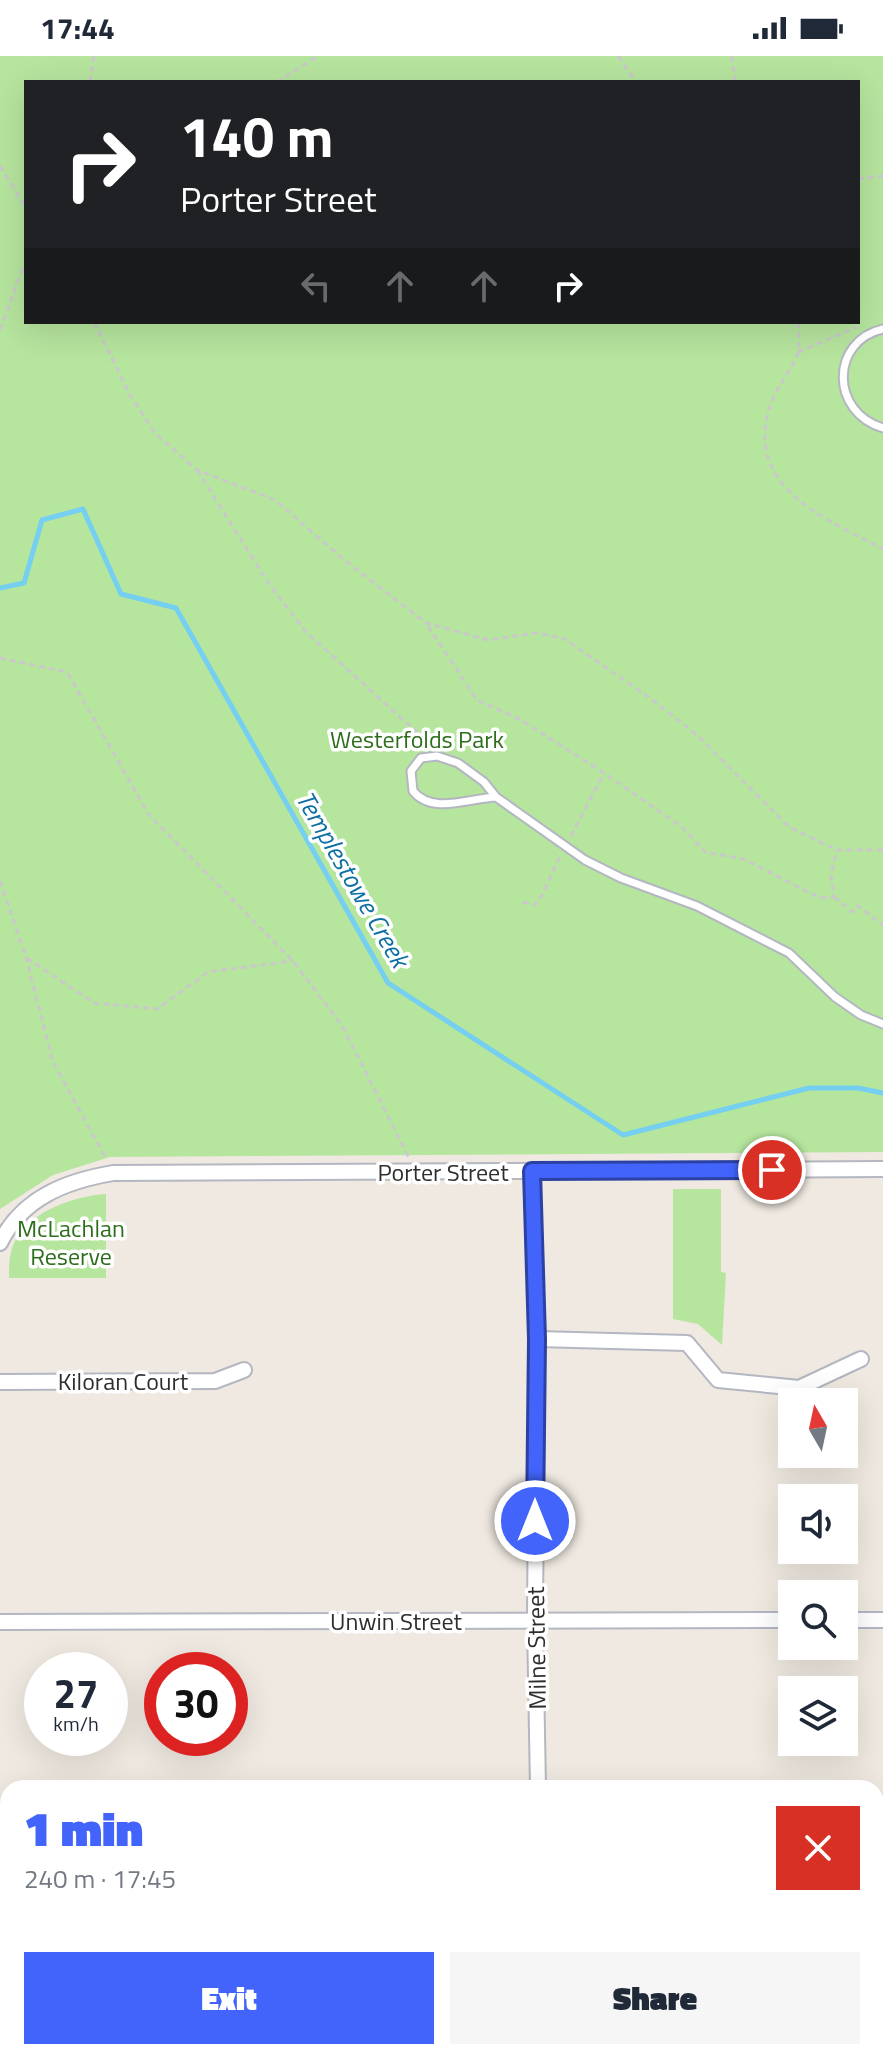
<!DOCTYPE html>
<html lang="en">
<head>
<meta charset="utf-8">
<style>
	body { margin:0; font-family:"Titillium Web",sans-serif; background:#f6f6f7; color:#1f2937; height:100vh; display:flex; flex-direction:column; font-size:30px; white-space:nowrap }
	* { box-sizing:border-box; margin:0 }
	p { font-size:26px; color:#747a83 }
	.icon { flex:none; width:44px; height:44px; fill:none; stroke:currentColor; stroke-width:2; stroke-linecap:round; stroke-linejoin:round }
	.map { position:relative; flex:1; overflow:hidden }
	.sheet { position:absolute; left:0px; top:1724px; width:884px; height:280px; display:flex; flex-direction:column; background:#fff; border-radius:24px 24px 0 0; box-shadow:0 8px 32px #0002 }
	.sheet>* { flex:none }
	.banner { position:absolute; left:24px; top:24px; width:836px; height:244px; border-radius:0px; box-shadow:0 8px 32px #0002; background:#202124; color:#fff; overflow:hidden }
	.needle { width:52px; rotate:351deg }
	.controls { position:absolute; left:778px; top:1332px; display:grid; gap:16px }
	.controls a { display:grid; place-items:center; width:80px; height:80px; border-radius:0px; background:#fff; box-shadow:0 8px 32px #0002; font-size:40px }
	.speed { position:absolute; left:24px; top:1596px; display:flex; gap:16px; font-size:40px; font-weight:700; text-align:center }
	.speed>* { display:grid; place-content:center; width:104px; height:104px; border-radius:50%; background:#fff; box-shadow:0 8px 32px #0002; line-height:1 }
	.speed small { font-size:20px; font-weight:400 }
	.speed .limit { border:12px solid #d22; background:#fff; color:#111 }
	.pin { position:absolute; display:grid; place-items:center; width:68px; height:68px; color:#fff; margin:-34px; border:4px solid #fff; border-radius:50%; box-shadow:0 2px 8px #0007 }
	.me { position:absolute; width:88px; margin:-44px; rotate:0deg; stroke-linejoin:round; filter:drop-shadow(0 0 6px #0008) }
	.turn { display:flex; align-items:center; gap:28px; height:168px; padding:0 24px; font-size:36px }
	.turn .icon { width:104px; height:104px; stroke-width:2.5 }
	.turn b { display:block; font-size:56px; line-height:68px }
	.lanes { display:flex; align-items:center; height:76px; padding:0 24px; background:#0003; justify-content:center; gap:40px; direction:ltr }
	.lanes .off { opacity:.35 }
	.round { display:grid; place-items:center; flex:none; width:84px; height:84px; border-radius:0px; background:#f6f6f7 }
	.overview { display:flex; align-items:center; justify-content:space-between; height:136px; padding:0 24px }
	h1 { font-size:48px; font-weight:800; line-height:60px; color:#4264fb }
	.action { display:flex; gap:16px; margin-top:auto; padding:16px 24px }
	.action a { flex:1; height:92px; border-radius:0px; background:#4264fb; color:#fff; font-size:32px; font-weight:800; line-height:92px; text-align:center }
	.action a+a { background:#f6f6f7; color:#1f2937 }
	.status { display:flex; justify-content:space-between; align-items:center; height:56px; padding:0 40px; background:#fff; direction:ltr }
	.status svg { height:22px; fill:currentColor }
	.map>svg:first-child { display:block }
	.green { fill:#b6e59e; fill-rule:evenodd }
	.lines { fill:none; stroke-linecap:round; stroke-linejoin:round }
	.stream { stroke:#75cff0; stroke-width:5 }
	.lane-casing { stroke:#b4b7c1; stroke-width:11 }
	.street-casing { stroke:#b4b7c1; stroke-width:18 }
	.path { stroke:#c9c9c9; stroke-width:3; stroke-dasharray:6 4; stroke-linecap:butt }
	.lane { stroke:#fff; stroke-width:7 }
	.street { stroke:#fff; stroke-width:14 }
	.route-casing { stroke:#2b41a3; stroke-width:20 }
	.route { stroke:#4264fb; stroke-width:14 }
	.labels { text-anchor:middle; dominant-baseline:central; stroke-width:7; stroke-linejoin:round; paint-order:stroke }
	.park-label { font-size:24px; fill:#2c6e1b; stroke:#fff }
	.street-label { font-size:24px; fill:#2e2e2e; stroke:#fff }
	.water-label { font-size:26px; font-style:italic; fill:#0d6fa3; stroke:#fff }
</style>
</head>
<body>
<div class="status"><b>17:44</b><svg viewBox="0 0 49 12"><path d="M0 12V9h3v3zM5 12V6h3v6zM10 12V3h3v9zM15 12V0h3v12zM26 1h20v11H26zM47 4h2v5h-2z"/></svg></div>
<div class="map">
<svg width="883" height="2004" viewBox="0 0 883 2004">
	<rect width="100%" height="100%" fill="#efe9e1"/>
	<!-- green -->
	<g class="green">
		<path d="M0,0H883V1096L110,1101L53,1119L0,1153ZM26,26H858V266H26Z"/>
		<polygon points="673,1133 721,1133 721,1216 726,1217 722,1289 698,1268 673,1263"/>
		<path d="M106,1138V1222H9C9,1209 9,1197 15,1185C30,1155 75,1140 106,1138Z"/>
	</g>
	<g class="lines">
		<!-- stream -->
		<polyline class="stream" points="0,532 24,527 42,464 83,453 121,538 176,552 388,927 623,1079 809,1032 858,1032 883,1037"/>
		<defs>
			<g id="lane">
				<path d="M883,273C830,285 830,356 883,372"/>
				<path d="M496,741C470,742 432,759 413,735L411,715L421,702L437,700L458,707L484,726L496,741L585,804L621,822L697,850L789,897L835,941L861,959L883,968"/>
			</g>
			<g id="street">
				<polyline points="532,1115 537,1283 535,1565 538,1732"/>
				<path d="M0,1187C22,1142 66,1125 113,1117L883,1113"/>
				<polyline points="537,1283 687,1287 718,1324 799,1332 861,1303"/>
				<polyline points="0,1326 215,1325 244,1314"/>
				<polyline points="844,1564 883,1564"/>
				<polyline points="0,1566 792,1564"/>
				<polyline points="876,1865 883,1865"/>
				<polyline points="0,1868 8,1868"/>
				<polyline points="543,1996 543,2004"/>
			</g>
		</defs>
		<!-- lane casing -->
		<use href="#lane" class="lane-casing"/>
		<!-- street casing -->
		<use href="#street" class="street-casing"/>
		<!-- path -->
		<g class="path">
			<polyline points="618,0 636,26"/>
			<polyline points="732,0 735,26"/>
			<polyline points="90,26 94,0"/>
			<polyline points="277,26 318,0"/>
			<polyline points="0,110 26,152"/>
			<polyline points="858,123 883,120"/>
			<polyline points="94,266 129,337 155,377 197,414 275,444 343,503 426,567 488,584 536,577 563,582 650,642 698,680 789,771 837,794 883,794"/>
			<path d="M799,266C798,275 800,288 798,297C793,313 778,328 772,345C740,430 824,462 883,493"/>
			<polyline points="0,274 26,204"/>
			<polyline points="798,296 857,271"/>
			<polyline points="197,414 269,528 306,576 431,689"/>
			<polyline points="428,570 477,644 521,664 604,717 682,771 705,796 744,803 820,842 834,841 831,817 837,794"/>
			<polyline points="0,602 67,616 149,759 293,905 343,971 409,1102"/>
			<polyline points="571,780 604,717"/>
			<polyline points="0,825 26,901 53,1006 106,1103"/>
			<polyline points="834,841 853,856 858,850 883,869"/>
			<path d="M523,846L534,849C544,841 552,814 560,801"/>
			<polyline points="27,902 94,947 157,953 208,916 293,905"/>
		</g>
		<!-- lane -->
		<use href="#lane" class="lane"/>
		<!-- street -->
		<use href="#street" class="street"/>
	</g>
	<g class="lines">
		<defs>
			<polyline id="route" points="535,1465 537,1283 532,1115 772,1114"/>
		</defs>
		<!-- route casing -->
		<use href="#route" class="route-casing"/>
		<!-- route -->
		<use href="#route" class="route"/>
	</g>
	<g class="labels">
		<!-- park labels -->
		<g class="park-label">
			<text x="417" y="683">Westerfolds Park</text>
			<text x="71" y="1172">McLachlan<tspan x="71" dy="28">Reserve</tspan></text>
		</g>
		<!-- street labels -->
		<g class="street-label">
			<text x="443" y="1116">Porter Street</text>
			<text x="123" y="1325">Kiloran Court</text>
			<text x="396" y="1565">Unwin Street</text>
			<text transform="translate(536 1592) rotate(-91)">Milne Street</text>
		</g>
		<!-- water labels -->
		<g class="water-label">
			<text transform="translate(353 823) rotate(60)">Templestowe Creek</text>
		</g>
	</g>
</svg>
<div class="controls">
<a><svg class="needle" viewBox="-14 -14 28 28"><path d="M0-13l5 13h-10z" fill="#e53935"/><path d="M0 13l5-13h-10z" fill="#747a83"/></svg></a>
<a><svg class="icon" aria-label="sound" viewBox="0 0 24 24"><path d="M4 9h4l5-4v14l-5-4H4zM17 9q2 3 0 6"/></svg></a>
<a><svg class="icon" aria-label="search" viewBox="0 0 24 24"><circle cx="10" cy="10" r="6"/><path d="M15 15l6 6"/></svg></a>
<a><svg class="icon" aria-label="layers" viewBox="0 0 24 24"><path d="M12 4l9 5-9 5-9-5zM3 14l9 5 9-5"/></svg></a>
</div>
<div class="speed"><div>27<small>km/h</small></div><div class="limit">30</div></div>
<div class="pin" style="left:772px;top:1114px;background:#d93025"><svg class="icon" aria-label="arrive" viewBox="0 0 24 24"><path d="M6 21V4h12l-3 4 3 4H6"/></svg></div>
<svg class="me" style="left:535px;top:1465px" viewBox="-20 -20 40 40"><circle r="17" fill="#4264fb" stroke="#fff" stroke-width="3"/><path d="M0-11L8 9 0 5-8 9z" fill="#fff"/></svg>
<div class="banner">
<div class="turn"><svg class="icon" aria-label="right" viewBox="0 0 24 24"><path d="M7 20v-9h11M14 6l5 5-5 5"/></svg><div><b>140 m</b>Porter Street</div></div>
<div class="lanes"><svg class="icon off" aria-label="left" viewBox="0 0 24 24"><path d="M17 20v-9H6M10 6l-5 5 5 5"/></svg><svg class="icon off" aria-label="ahead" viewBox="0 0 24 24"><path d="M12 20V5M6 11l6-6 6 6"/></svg><svg class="icon off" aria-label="ahead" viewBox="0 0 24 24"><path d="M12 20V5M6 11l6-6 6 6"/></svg><svg class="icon" aria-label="right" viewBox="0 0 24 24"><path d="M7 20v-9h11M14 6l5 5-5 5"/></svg></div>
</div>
<section class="sheet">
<div class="overview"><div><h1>1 min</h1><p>240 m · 17:45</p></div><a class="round" style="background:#d93025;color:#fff"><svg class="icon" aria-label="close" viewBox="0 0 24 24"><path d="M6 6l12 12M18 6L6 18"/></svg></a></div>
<div class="action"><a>Exit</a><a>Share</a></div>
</section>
</div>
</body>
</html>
